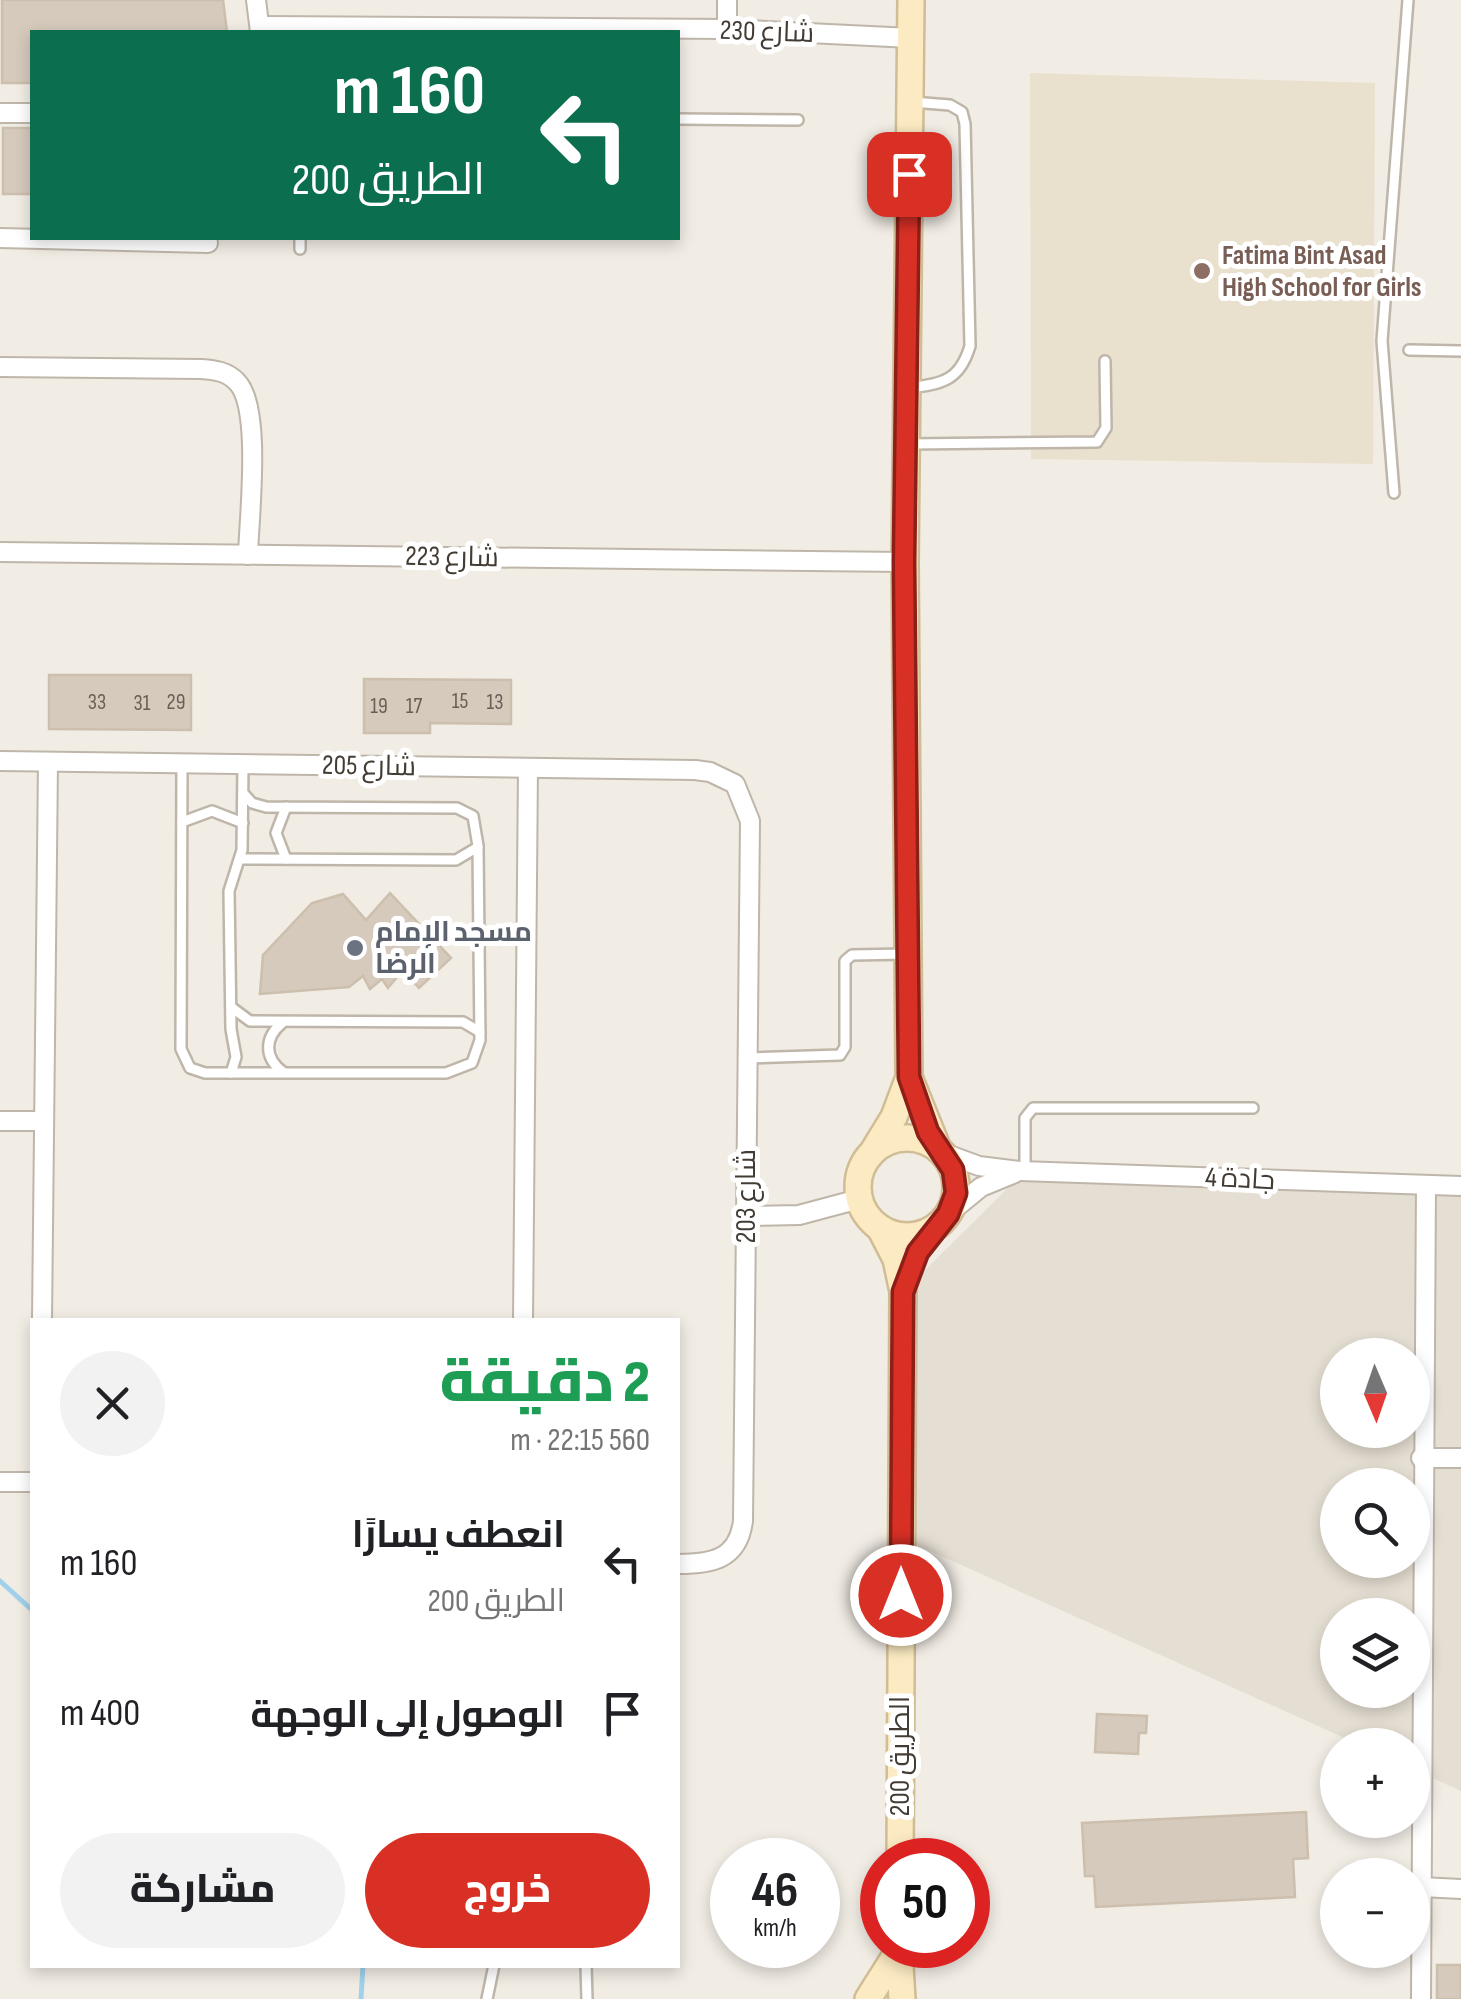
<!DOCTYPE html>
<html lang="ar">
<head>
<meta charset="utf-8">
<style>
	body { margin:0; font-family:"Sofia Sans Condensed",Cairo,sans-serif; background:#f2f2f2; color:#202124; direction:rtl; height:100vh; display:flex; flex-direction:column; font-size:38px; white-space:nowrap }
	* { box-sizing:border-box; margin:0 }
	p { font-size:32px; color:#757577 }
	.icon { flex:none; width:55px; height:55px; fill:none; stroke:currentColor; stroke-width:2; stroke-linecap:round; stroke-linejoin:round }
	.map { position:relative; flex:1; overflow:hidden; direction:ltr }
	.side { position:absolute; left:30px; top:1318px; width:650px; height:650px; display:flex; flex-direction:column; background:#fff; border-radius:0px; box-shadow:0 5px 15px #0003; direction:rtl }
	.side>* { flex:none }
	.top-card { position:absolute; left:30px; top:30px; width:650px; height:210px; border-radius:0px; box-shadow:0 5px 15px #0003; direction:rtl; background:#0b6e4f; color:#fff; overflow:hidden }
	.needle { width:65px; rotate:178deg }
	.fabs { position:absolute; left:1320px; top:1338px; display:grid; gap:20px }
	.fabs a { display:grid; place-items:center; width:110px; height:110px; border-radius:50%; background:#fff; box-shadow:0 5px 15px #0003; font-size:50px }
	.speed { position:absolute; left:710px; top:1838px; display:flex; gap:20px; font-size:50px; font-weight:700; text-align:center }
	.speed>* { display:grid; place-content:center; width:130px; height:130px; border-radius:50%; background:#fff; box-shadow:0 5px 15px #0003; line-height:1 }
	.speed small { font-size:25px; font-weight:400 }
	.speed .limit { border:15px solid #d22; background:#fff; color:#111 }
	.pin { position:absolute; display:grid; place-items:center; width:85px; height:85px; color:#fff; margin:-42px; border-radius:20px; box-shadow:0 5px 15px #0006 }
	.me { position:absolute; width:110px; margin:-55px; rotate:0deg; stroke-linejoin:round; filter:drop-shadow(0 0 8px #0008) }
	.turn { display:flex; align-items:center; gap:35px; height:210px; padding:0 30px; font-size:45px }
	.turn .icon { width:130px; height:130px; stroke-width:2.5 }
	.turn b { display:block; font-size:70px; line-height:85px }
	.round { display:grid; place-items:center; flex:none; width:105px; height:105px; border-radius:52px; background:#f2f2f2 }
	.overview { display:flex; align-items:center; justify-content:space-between; height:170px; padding:0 30px }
	h1 { font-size:60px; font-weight:800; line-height:75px; color:#1e9e55 }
	.action { display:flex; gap:20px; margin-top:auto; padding:20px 30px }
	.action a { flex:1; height:115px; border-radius:60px; background:#d93025; color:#fff; font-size:40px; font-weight:800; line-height:115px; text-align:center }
	.action a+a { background:#f2f2f2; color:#202124 }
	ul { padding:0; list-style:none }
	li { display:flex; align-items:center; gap:30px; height:150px; padding:0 30px }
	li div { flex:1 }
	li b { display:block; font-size:38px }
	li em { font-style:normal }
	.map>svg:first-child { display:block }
	.residential { fill:#e5ded2; fill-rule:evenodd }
	.education { fill:#eae0ce }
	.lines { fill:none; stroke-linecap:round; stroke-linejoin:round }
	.stream { stroke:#a1d2ed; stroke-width:5 }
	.building { fill:#d5cabc; stroke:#cdbfad; stroke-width:2.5 }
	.service-casing { stroke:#bfb6aa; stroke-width:14 }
	.minor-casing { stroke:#bfb6aa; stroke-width:22 }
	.secondary-casing { stroke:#d0bd95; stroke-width:30 }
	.service { stroke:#fff; stroke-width:9 }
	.minor { stroke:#fff; stroke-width:18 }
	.secondary { stroke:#fcebc2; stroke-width:25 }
	.route-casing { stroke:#8d1f18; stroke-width:25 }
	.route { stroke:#d93025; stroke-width:18 }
	.education-dot { fill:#8d6e63; stroke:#fff; stroke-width:4 }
	.worship-dot { fill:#6b7280; stroke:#fff; stroke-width:4 }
	.labels { text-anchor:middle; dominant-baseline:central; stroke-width:10; stroke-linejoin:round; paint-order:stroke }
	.number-label { font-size:22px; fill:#686056 }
	.street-label { font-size:28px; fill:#433c34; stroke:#fff }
	.education-label { font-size:28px; font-weight:bold; fill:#785e54; stroke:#fff; text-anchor:start }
	.worship-label { font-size:28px; font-weight:bold; fill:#5b616d; stroke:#fff; text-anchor:start }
</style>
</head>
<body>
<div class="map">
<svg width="1461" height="1999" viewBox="0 0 1461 1999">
	<rect width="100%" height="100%" fill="#f1ece4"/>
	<!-- residential -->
	<path class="residential" d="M1025,1171L1461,1186V1791L1413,1769L1412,1745H1360L917,1545L918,1277ZM1338,1355H1412V1430H1338ZM1338,1485H1412V1560H1338ZM1338,1615H1412V1690H1338Z"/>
	<!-- education -->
	<polygon class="education" points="1030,73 1375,83 1373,464 1031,459"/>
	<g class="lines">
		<!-- stream -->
		<g class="stream">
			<polyline points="0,1581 32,1610"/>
			<polyline points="361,1999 363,1965"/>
		</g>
	</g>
	<!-- building -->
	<g class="building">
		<polygon points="2,0 223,0 227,32 32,32 32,83 2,83"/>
		<rect x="3" y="128" width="29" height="66"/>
		<polygon points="49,675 191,675 191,730 49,729"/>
		<polygon points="364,679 511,680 511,724 430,723 430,733 364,733"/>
		<polygon points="390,893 451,958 419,988 403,970 388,988 382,979 370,989 363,976 349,987 260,994 263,955 312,903 343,894 366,920"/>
		<polygon points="1097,1714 1147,1716 1146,1733 1139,1733 1138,1754 1095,1752"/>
		<polygon points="1306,1812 1308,1858 1293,1859 1295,1897 1096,1907 1094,1876 1085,1876 1082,1823"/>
		<rect x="1437" y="1965" width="24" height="34"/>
	</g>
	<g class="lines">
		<defs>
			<g id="service">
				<polyline points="678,119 798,120"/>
				<polyline points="300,249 300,238"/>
				<polyline points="1409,350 1461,351"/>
				<path d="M909,388C943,384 960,380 970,346L965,124L962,112L950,105L912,102"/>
				<polyline points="909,444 1097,442 1106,428 1105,361"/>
				<polyline points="1394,493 1382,341 1408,0"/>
				<polyline points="182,764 181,1049 190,1068 205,1073 446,1073 472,1063 480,1040 478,846 473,816 457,808 266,807 252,803 243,793"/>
				<polyline points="286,807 276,833 286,859"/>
				<polyline points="182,822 212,811 243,823"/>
				<polyline points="240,859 456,860 478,847"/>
				<polyline points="231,1007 250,1021 463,1022 480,1032"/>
				<path d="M282,1023C264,1038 264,1058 283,1072"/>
				<polyline points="747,1058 840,1055 845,1047 845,961 852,955 906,954"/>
				<polyline points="231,1073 236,1057 231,1029 229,891 242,850 243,764"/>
				<polyline points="1025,1171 1025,1118 1033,1108 1253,1108"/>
				<polyline points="586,1965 587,1999"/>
				<polyline points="487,1999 494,1965"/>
			</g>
			<g id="minor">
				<polyline points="256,0 260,32"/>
				<polyline points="727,0 727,29"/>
				<polyline points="262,26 727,29 911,38"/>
				<polyline points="0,113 32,113"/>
				<polyline points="0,238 208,243"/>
				<path d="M0,367L201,369C214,370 227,371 237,382C262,407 249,518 248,555"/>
				<polyline points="0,552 905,562"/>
				<path d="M0,761L695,770L710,772L735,784L750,821L743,1521C738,1560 711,1564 678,1564"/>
				<polyline points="0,1121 44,1121"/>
				<polyline points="941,1152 979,1166 1020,1171 1461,1186"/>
				<polyline points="948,1214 981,1187 1015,1173"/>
				<polyline points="747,1216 799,1215 859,1199"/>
				<polyline points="42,1320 48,762"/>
				<polyline points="523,1320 528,768"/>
				<polyline points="1421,1458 1461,1458"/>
				<polyline points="0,1482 32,1482"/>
				<polyline points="1421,1887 1461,1889"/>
				<polyline points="1421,1999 1426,1185"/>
			</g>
			<g id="secondary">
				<polyline points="911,0 905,562 909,1077 938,1149"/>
				<circle cx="907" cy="1187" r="49"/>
				<polyline points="875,1148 894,1117 909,1077"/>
				<polyline points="880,1228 896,1259 903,1292 900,1860"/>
				<polyline points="899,1950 902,1999"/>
				<polyline points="868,1999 899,1950"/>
			</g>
		</defs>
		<!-- service casing -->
		<use href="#service" class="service-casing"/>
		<!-- minor casing -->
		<use href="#minor" class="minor-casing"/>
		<!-- secondary casing -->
		<use href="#secondary" class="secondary-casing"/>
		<!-- service -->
		<use href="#service" class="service"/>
		<!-- minor -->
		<use href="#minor" class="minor"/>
		<!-- secondary -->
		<use href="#secondary" class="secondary"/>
	</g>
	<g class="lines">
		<defs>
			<polyline id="route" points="901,1595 903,1292 918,1252 948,1214 956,1193 953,1170 928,1132 909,1077 904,562 909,174"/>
		</defs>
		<!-- route casing -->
		<use href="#route" class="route-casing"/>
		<!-- route -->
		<use href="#route" class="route"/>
	</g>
	<!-- markers -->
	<circle class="education-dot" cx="1202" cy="271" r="10"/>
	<circle class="worship-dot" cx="355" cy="948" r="10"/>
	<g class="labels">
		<!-- number labels -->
		<g class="number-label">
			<text x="460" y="701">15</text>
			<text x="97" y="702">33</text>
			<text x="176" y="702">29</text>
			<text x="495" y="702">13</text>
			<text x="142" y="703">31</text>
			<text x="379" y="706">19</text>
			<text x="414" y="706">17</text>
		</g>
		<!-- street labels -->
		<g class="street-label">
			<text transform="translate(767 32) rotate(2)">شارع 230</text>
			<text transform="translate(452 557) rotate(1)">شارع 223</text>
			<text transform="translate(369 766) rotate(1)">شارع 205</text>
			<text transform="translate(1240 1179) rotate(3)">جادة 4</text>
			<text transform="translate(746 1196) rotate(-90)">شارع 203</text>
			<text transform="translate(900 1756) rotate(-90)">الطريق 200</text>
		</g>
		<!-- education labels -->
		<g class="education-label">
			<text x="1222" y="255">Fatima Bint Asad<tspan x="1222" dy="32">High School for Girls</tspan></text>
		</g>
		<!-- worship labels -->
		<g class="worship-label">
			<text x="375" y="932">مسجد الإمام<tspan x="375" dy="32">الرضا</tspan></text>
		</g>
	</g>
</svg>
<div class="fabs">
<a><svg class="needle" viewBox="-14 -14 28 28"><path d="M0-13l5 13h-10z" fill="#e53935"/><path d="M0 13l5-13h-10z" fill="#757577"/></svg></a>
<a><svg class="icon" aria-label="search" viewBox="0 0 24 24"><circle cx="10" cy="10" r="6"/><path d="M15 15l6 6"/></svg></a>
<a><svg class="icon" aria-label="layers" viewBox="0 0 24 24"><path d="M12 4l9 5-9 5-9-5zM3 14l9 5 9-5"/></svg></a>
<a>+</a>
<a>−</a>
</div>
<div class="speed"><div>46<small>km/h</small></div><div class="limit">50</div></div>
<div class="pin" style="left:909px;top:174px;background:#d93025"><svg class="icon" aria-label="arrive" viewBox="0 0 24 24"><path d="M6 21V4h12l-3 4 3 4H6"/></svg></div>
<svg class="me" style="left:901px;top:1595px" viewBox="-20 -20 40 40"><circle r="17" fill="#d93025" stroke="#fff" stroke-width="3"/><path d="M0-11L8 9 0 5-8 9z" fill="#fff"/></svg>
<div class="top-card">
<div class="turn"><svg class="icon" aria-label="left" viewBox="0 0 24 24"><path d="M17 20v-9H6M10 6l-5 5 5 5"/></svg><div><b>160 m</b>الطريق 200</div></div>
</div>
<section class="side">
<div class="overview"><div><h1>2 دقيقة</h1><p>560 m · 22:15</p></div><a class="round"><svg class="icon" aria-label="close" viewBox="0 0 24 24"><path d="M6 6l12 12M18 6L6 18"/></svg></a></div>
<ul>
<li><svg class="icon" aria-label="left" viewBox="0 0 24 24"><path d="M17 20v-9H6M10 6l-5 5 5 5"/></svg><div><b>انعطف يسارًا</b><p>الطريق 200</p></div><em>160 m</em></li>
<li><svg class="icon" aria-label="arrive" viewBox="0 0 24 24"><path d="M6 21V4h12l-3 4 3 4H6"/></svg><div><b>الوصول إلى الوجهة</b></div><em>400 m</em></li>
</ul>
<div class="action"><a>خروج</a><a>مشاركة</a></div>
</section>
</div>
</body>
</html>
